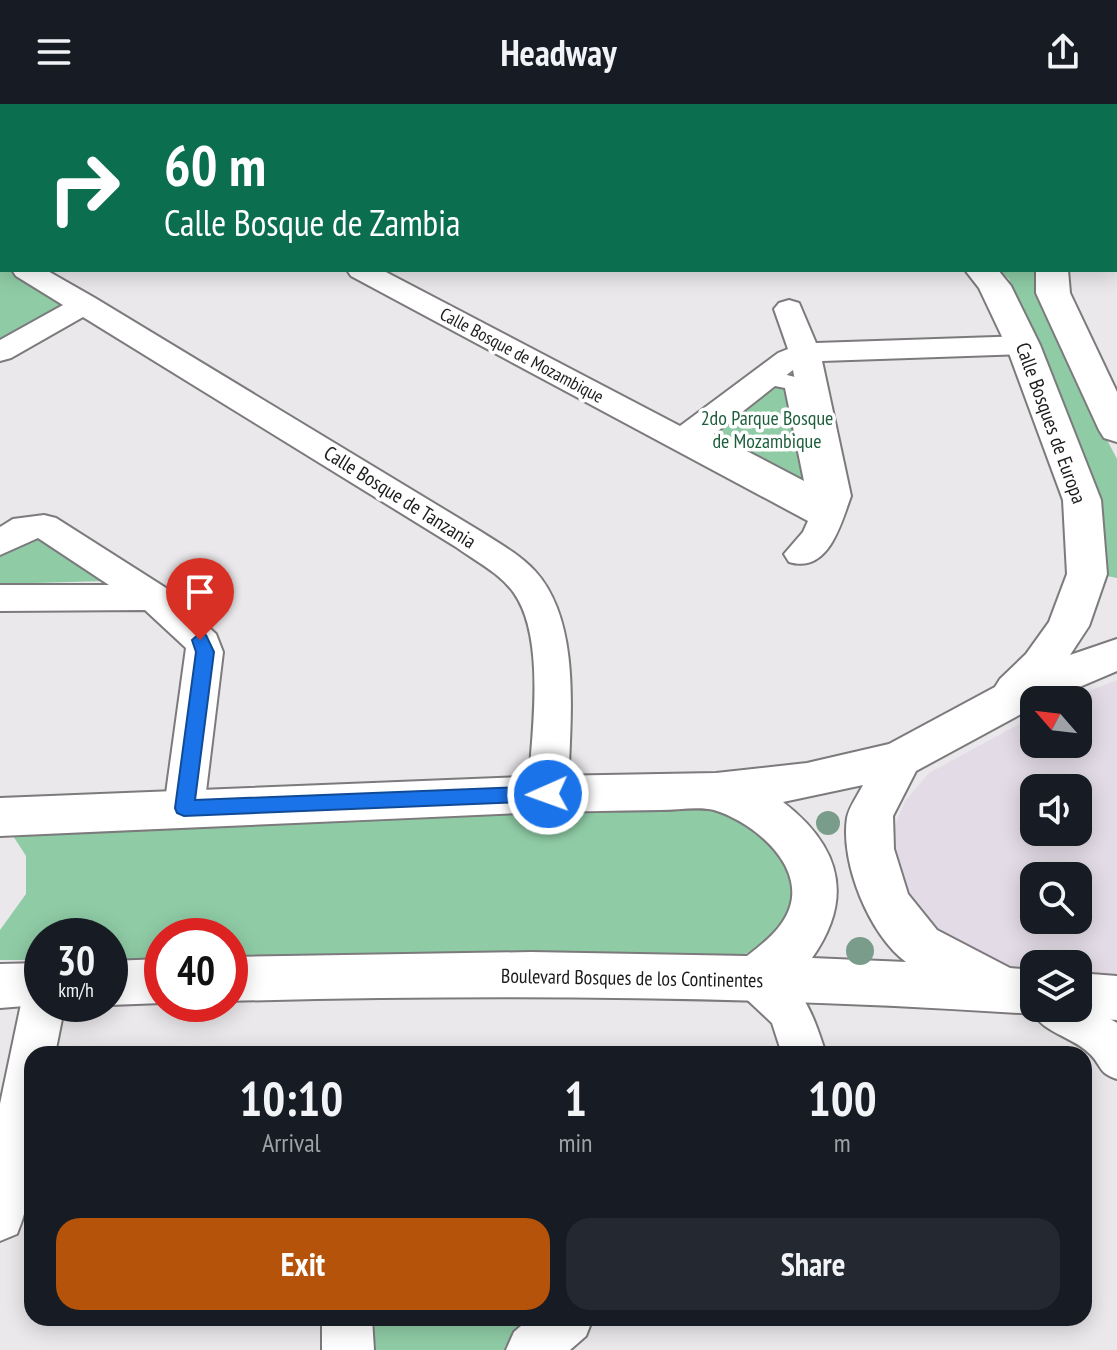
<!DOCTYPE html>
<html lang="en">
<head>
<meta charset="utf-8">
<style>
	body { margin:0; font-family:"PT Sans Narrow",sans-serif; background:#242831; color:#f1f3f6; height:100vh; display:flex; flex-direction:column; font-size:30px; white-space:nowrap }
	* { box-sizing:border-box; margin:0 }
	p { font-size:26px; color:#9ea1a6 }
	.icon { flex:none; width:44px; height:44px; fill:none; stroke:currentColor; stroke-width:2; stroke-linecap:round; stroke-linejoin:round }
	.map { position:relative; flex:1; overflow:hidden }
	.drawer { position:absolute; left:24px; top:942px; width:1068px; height:280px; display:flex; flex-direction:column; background:#171b24; border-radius:24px; box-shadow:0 4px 20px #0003 }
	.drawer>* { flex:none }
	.hud { position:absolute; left:0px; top:0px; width:1118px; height:168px; box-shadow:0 4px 20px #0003; background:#0b6e4f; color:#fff; overflow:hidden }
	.needle { width:52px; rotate:298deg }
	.controls { position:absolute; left:1020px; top:582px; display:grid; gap:16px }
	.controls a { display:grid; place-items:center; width:72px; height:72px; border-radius:16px; background:#171b24; box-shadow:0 4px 20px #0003; font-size:40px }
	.speed { position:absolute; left:24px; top:814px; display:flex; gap:16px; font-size:40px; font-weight:700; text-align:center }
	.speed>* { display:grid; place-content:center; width:104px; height:104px; border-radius:50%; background:#171b24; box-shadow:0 4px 20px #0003; line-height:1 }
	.speed small { font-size:20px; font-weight:400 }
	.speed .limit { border:12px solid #d22; background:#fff; color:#111 }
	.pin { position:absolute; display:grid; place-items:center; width:68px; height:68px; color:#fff; margin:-82px -34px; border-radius:50% 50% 50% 0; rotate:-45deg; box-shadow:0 0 8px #0007 }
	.pin .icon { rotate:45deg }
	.me { position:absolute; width:88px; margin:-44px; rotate:268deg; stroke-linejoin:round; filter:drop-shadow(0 0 6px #0008) }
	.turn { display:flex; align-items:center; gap:28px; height:168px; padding:0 32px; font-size:36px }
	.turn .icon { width:104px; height:104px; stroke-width:2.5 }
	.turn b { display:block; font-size:56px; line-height:68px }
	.eta { display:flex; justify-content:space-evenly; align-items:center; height:136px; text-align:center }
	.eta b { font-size:48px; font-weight:800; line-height:56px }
	.primary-button { display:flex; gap:16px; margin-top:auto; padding:16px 32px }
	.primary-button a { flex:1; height:92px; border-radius:24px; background:#b45309; color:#fff; font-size:32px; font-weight:800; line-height:92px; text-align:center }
	.primary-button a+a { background:#242831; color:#f1f3f6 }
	header { display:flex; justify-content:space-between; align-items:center; height:104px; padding:0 32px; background:#171b24; font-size:36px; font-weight:800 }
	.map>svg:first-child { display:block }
	.built { fill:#e3dce6; fill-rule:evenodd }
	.green { fill:#8fcca6 }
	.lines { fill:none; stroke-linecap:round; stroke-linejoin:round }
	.pedestrian-casing { stroke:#7c7a7c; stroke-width:4 }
	.minor-casing { stroke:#7c7a7c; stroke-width:4 }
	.tertiary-casing { stroke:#7c7a7c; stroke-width:4 }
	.pedestrian { fill:#fff; fill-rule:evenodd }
	.minor { fill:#fff; fill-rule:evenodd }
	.tertiary { fill:#fff; fill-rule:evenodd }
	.tree { fill:#7a9d8b }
	.route { fill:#1a73e8; stroke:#114b97; stroke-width:2 }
	.labels { text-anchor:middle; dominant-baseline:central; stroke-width:7; stroke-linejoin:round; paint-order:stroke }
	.far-street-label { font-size:18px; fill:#1d1c1d; stroke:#fff }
	.park-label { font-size:20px; fill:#1e5f3d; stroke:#fff }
	.street-label { font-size:20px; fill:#1d1c1d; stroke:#fff }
</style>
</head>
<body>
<header><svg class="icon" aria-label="menu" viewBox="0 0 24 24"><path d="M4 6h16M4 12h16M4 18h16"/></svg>Headway<svg class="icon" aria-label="share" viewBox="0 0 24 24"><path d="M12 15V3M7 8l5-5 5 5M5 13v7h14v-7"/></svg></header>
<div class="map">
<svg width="1117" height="1246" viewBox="0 0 1117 1246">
	<rect width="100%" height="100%" fill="#eae8eb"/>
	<!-- built -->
	<path class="built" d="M1117,576V872L1078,869V860H1034V866L997,863L947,837L899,788L892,728L905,697L929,669L1034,612V640H1078V596H1066ZM1034,684H1078V728H1034ZM1034,772H1078V816H1034Z"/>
	<!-- green -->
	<g class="green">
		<polygon points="0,159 2,166 13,166 65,197 65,206 0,242"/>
		<polygon points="999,166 1036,166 1043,199 1082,288 1117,355 1117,474 1102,471 1093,400 1009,175"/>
		<polygon points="771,274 795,280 807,389 698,331"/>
		<polygon points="34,429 106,477 0,480 0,453"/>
		<path d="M724,698L749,712L796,769C791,820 789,825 744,851L230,855V832H162V857H110V832H42V856H0V826L26,790V752L8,724Z"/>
		<polygon points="376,1214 510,1214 538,1221 508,1246 371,1246"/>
	</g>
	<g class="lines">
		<defs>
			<path id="pedestrian" d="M771,267L803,275L806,280L829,383L816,395H798L690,336L686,331L763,269ZM775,282L785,284L804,377L714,330Z"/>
			<g id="minor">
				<polygon points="37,0 64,0 65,2 38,2"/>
				<polygon points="330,0 357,0 358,2 331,2"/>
				<polygon points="1082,0 1111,0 1112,2 1083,2"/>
				<rect x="1116" y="91" width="1" height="17"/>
				<rect x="0" y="143" width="2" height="17"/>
				<path d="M12,166H46L95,194L480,427C499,439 520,451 535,467C584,521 569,623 568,690L562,701L548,706L534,701L528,690C531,635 547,536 514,489C500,469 475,457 456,443L83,213L11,254L0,257V236L63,201L16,172Z"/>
				<path d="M347,166H382L680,322L778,249L788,245L774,205L779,199L789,196L799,199L816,239L1023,232L1034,235L1038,241L1034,247L1023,250L822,257L851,392C841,419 829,470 789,458L784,450L803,428L808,417L351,172ZM793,266L817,392V394L704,335Z"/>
				<polygon points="44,411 56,414 166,484 216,530 223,548 204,704 198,715 184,720 170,715 164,704 186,544 145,506 0,507 0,481 109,481 38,434 0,451 0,423 13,415"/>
				<path d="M754,856C801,873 812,907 826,950H782L772,919L739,888L732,875L739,862Z"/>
				<path d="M42,881V900H65L55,950H32C32,1009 41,1074 17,1130L0,1137V1000L21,900L27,886Z"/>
				<path d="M1034,895V904H1078V896L1117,919V975C1097,968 1103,963 1090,950C1071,931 1042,930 1030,904Z"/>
				<polygon points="322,1214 372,1214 374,1246 322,1246"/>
				<polygon points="530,1214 593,1214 586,1232 570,1246 506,1246 514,1228"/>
			</g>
			<g id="tertiary">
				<polygon points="622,0 653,0 654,2 623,2"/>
				<polygon points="680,0 712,0 713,2 681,2"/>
				<polygon points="1117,5 1117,23 1116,24 1116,6"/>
				<polygon points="1117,59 1117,78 1116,78 1116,59"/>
				<path d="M965,166H998L1011,182L1040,241L1101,396L1107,470L1089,522L1070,551L1117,535V567L1049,596H1034V603L916,667L893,712L894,745L908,790L937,826L1010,864L1034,866V904H1051L1034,910C766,892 499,890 230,897V853L531,848L747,852C761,841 776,830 785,814C813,766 754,718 714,706C699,702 677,706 660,706C614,707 567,707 521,709C347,717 174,724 0,732V694L548,672L716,669L807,659L889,640L995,583L1000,575L1026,550L1049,518L1067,470L1063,396L1006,241L979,184ZM863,681C858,691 849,703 847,714C840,759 870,832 906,858L812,854C855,793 840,742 783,698Z"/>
				<polygon points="1036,166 1068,166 1070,189 1117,288 1117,338 1104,334 1099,326 1036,189"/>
				<polygon points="162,855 162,899 110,901 107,900 110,900 110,857"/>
				<polygon points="42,859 42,900 50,900 0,904 0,860"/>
				<polygon points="1078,869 1117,872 1117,916 1078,913 1060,907 1059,904 1078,904"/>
			</g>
		</defs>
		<!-- pedestrian casing -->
		<use href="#pedestrian" class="pedestrian-casing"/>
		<!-- minor casing -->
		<use href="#minor" class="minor-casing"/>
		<!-- tertiary casing -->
		<use href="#tertiary" class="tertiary-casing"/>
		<!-- pedestrian -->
		<use href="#pedestrian" class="pedestrian"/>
		<!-- minor -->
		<use href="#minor" class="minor"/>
		<!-- tertiary -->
		<use href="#tertiary" class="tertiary"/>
	</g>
	<!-- trees -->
	<g class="tree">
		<circle cx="828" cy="719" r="12"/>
		<circle cx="860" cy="847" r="14"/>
	</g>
	<!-- route -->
	<polygon class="route" points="200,529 206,531 214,548 195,696 548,682 554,684 557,690 554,695 548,697 184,712 177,709 175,704 196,548 192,536"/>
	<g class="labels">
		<!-- far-street labels -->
		<g class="far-street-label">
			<text transform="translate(522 251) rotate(28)">Calle Bosque de Mozambique</text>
		</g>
		<!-- park labels -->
		<g class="park-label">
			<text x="767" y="314">2do Parque Bosque<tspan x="767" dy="23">de Mozambique</tspan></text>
		</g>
		<!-- street labels -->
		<g class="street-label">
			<text transform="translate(1051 319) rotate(70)">Calle Bosques de Europa</text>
			<text transform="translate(400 393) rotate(32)">Calle Bosque de Tanzania</text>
			<text transform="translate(632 874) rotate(1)">Boulevard Bosques de los Continentes</text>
		</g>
	</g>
</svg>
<div class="controls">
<a><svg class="needle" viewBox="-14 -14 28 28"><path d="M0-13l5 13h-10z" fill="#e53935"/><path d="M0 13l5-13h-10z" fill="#9ea1a6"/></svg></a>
<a><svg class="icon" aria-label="sound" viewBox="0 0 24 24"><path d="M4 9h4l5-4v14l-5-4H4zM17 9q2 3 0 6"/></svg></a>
<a><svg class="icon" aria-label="search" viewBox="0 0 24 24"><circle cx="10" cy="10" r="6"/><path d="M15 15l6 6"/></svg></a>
<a><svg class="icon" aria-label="layers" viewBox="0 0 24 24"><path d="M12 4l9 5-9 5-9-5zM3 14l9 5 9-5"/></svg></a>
</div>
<div class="speed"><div>30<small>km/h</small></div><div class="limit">40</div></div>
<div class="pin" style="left:200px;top:536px;background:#d93025"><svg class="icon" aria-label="arrive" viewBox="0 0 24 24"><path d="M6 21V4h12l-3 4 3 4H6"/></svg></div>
<svg class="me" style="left:548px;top:690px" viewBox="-20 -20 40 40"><circle r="17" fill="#1a73e8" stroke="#fff" stroke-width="3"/><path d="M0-11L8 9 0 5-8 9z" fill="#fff"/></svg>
<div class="hud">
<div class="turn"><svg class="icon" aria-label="right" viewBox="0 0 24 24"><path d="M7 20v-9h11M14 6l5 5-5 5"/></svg><div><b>60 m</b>Calle Bosque de Zambia</div></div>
</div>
<section class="drawer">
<div class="eta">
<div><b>10:10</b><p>Arrival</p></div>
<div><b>1</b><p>min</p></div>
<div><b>100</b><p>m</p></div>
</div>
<div class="primary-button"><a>Exit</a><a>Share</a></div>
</section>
</div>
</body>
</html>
